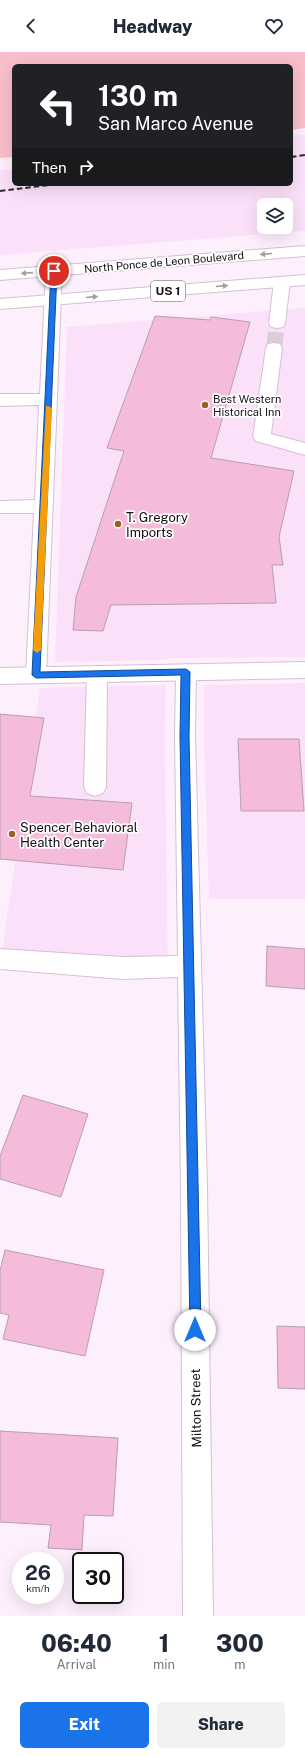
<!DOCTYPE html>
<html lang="en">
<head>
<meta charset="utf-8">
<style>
	body { margin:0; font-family:"Public Sans",sans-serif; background:#f2f2f3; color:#1f2937; height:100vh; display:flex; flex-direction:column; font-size:15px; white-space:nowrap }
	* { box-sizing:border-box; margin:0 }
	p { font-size:13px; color:#747a83 }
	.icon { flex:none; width:22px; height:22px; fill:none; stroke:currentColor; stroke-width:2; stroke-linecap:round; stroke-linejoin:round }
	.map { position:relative; height:1564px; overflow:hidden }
	.panel { display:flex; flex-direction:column; background:#fff; flex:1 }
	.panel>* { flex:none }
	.banner { position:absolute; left:12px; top:12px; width:281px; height:122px; border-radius:6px; box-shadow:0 4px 16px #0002; background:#202124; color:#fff; overflow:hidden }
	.buttons { position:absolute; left:257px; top:146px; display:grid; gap:8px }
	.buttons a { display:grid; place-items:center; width:36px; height:36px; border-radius:6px; background:#fff; box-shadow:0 4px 16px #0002; font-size:20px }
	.speed { position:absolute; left:12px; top:1500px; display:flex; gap:8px; font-size:20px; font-weight:700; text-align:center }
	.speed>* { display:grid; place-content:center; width:52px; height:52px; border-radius:50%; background:#fff; box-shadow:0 4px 16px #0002; line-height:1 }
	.speed small { font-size:10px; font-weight:400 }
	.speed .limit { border:2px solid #111; border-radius:6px; background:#fff; color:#111 }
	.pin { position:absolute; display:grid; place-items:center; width:34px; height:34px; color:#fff; margin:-17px; border:2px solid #fff; border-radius:50%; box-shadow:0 1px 4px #0007 }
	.me { position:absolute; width:44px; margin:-22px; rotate:0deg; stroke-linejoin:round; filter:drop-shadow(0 0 3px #0008) }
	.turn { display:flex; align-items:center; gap:14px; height:84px; padding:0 20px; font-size:18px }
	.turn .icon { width:52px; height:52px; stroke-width:2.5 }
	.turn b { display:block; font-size:28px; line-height:34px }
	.then { display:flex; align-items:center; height:38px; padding:0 20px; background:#0003; gap:8px; font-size:15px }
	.eta { display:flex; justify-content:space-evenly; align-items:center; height:68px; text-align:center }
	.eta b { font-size:24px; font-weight:800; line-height:28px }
	.button { display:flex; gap:8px; margin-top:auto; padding:8px 20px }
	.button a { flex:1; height:46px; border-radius:6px; background:#1a73e8; color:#fff; font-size:16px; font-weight:800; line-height:46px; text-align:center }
	.button a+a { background:#f2f2f3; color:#1f2937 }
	header { display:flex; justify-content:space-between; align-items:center; height:52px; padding:0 20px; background:#fff; font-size:18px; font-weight:800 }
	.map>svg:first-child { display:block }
	.built { fill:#fbe0fa; fill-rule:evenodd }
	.green { fill:#f8beca }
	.building { fill:#f5bbda; stroke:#b89fac }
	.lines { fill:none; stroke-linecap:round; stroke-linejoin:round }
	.minor-tunnel { stroke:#daced9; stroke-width:16; stroke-dasharray:16 8; stroke-linecap:butt }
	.minor-casing { stroke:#d4c0d3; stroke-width:2 }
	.major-casing { stroke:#d4c0d3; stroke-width:2 }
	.highway-casing { stroke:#d4c0d3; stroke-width:2 }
	.minor { fill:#fff; fill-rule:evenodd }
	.major { fill:#fff; fill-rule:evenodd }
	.highway { fill:#fff; fill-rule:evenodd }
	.rail { stroke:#312931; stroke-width:2; stroke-dasharray:5.5 3; stroke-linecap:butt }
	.oneway { fill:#a19fa1 }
	.route { fill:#1a73e8; stroke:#114b97 }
	.slow { fill:#f59e0b }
	.poi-dot { fill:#9d6023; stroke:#fff; stroke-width:1.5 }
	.labels { text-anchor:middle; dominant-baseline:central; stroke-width:3.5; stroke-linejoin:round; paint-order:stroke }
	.far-street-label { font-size:11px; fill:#150e15; stroke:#fff }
	.far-poi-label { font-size:11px; fill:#150e15; stroke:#fff; text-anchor:start }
	.shield { fill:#fff; stroke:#5b565b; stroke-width:1 }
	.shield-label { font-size:12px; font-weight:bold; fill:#150e15 }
	.poi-label { font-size:13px; fill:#150e15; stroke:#fff; text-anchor:start }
	.street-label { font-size:13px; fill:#150e15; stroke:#fff }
</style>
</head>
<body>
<header><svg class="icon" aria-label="back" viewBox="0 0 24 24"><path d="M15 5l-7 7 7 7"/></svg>Headway<svg class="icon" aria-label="heart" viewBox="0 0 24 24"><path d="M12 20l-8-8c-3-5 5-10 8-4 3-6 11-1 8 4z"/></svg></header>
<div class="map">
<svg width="305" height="1564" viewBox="0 0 305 1564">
	<rect width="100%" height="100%" fill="#fdf0fc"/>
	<!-- built -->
	<g class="built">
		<path d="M305,83V179L0,203V118L14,117V132H291V84ZM264,153H286V175H264Z"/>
		<polygon points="305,256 305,605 168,606 167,608 55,610 67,275"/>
		<polygon points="305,631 305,847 209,847 204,685 204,633"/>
		<polygon points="166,633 165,683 168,925 0,914 40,636"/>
	</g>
	<!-- green -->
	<polygon class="green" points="0,0 305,0 305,76 291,78 291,14 14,14 14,105 0,106"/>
	<!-- building -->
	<g class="building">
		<polygon points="155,264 210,268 211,265 250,270 211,406 294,419 279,485 283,513 272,513 276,551 111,553 103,579 73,578 76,545 124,399 107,396"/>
		<polygon points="0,662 44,666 30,744 132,751 123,818 0,807"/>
		<polygon points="238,687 299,687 304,759 241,759"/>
		<polygon points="267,894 305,897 305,937 266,934"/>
		<polygon points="23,1043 88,1062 61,1145 0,1127 0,1104"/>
		<polygon points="5,1198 104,1218 85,1304 3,1287 9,1263 0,1261 0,1219"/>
		<polygon points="277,1274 305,1275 305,1337 278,1336"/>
		<polygon points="0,1379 118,1386 113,1464 84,1463 82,1498 48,1496 51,1473 0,1470"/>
	</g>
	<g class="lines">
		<!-- minor-tunnel -->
		<polyline class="minor-tunnel" points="274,296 277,271"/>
		<defs>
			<g id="minor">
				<polygon points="54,214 60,216 62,219 46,623 43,629 36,631 29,629 26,623 34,461 0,461 0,449 35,448 39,353 0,354 0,342 40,342 46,219 48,216"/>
				<polygon points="282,225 288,227 290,230 285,271 283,275 277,276 271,275 269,271 274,230 276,227"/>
				<polygon points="274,291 280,292 282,296 271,382 305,391 305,403 256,389 253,385 266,296 268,292"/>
				<polygon points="186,612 193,614 196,620 195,684 207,1135 213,1564 183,1564 181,1135 178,925 123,927 0,917 0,897 123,905 178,904 175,684 176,620 179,614"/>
				<polygon points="97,614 104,616 107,622 106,735 103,741 95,744 87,741 84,735 87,622 90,616"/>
			</g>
			<polygon id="major" points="305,610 305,626 0,632 0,616"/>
			<g id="highway">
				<polygon points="305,194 305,204 0,228 0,218"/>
				<polygon points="305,223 305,233 0,257 0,247"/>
			</g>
		</defs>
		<!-- minor casing -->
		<use href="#minor" class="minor-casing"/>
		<!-- major casing -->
		<use href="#major" class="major-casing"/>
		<!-- highway casing -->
		<use href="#highway" class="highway-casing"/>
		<!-- minor -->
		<use href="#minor" class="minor"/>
		<!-- major -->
		<use href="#major" class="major"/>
		<!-- highway -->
		<use href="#highway" class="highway"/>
		<!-- rail -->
		<g class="rail">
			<polyline points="291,105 305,103"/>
			<polyline points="0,139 57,132"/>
		</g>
	</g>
	<!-- one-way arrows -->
	<defs><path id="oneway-solid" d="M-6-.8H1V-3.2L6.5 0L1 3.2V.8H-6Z"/></defs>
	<g class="oneway">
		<use href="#oneway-solid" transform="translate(266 202) rotate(175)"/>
		<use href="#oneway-solid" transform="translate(27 221) rotate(176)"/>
		<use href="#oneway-solid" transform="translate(222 234) rotate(-5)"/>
		<use href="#oneway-solid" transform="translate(92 245) rotate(-5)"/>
	</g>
	<!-- route -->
	<polygon class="route" points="54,217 57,219 40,620 186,617 190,620 189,684 201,1278 199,1282 195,1284 191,1282 190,1278 180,684 181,623 36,626 32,623 51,219"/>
	<!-- slow -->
	<polygon class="slow" points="46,354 48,354 52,356 41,598 37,601 33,598"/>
	<!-- markers -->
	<g class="poi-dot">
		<circle cx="205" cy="353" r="4"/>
		<circle cx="118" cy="472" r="4"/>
		<circle cx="12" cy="782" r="4"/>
	</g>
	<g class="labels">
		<!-- far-street labels -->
		<g class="far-street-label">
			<text transform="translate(164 210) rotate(-5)">North Ponce de Leon Boulevard</text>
		</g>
		<!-- far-poi labels -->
		<g class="far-poi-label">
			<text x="213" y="347">Best Western<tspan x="213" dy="13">Historical Inn</tspan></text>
		</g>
		<!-- shield labels -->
		<rect class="shield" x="151" y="229" width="34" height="20" rx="3"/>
		<g class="shield-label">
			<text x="168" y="239">US 1</text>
		</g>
		<!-- poi labels -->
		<g class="poi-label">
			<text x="126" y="465">T. Gregory<tspan x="126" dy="15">Imports</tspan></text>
			<text x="20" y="775">Spencer Behavioral<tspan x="20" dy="15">Health Center</tspan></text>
		</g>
		<!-- street labels -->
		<g class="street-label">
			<text transform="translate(196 1356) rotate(-91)">Milton Street</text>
		</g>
	</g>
</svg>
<div class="buttons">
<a><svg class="icon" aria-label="layers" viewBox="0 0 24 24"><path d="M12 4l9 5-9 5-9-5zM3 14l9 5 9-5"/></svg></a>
</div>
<div class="speed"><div>26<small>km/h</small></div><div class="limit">30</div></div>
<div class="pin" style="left:54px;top:219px;background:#d93025"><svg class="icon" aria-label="arrive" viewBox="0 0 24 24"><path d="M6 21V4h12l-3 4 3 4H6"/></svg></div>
<svg class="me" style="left:195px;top:1278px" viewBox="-20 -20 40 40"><circle r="19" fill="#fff"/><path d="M0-13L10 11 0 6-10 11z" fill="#1a73e8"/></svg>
<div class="banner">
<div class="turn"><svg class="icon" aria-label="left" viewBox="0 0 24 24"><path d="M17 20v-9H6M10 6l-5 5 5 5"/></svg><div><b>130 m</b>San Marco Avenue</div></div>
<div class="then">Then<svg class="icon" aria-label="right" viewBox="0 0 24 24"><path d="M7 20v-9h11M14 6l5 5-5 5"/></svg></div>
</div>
</div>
<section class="panel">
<div class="eta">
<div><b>06:40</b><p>Arrival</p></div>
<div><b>1</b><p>min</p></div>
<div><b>300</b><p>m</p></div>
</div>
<div class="button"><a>Exit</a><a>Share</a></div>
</section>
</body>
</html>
